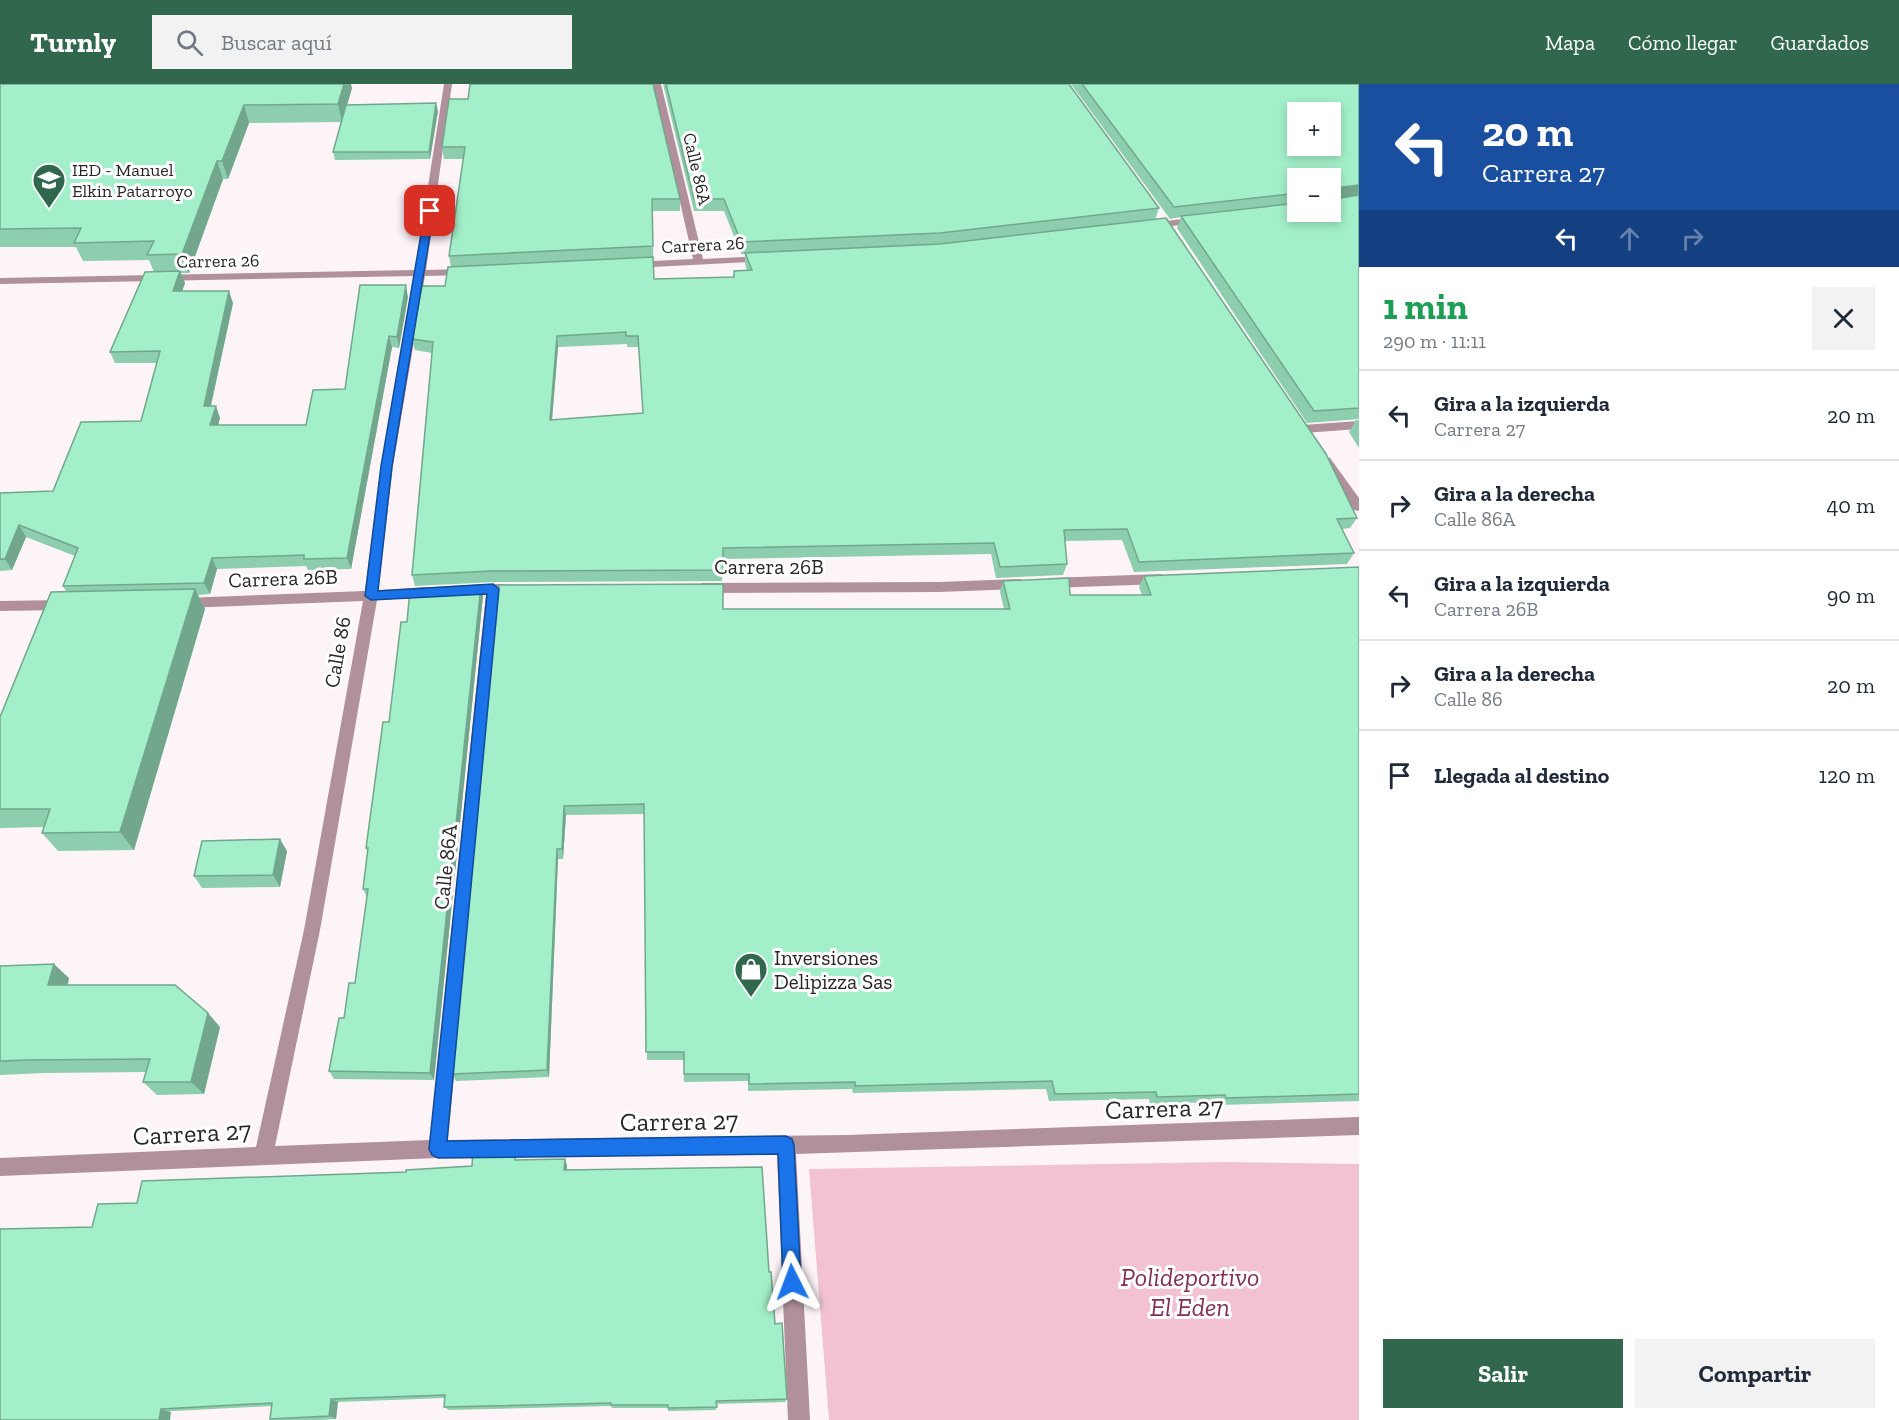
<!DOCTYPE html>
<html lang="es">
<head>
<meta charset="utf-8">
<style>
	body { margin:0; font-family:"Zilla Slab",serif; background:#f2f2f3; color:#1f2937; height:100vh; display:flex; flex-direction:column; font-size:22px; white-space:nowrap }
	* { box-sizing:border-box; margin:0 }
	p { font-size:20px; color:#747a83 }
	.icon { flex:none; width:33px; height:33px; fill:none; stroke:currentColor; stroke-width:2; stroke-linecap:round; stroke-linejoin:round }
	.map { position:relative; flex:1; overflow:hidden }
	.details { display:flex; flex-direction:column; background:#fff; width:540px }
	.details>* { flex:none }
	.guide { background:#1a4fa0; color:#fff; overflow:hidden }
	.buttons { position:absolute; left:1287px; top:18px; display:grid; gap:12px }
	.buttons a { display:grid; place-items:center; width:54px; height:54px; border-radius:0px; background:#fff; box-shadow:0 3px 9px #0003; font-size:30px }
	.pin { position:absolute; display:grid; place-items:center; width:51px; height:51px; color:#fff; margin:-26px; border-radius:12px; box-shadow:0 3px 9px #0006 }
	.me { position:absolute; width:66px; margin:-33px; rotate:357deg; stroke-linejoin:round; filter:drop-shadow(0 0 4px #0008) }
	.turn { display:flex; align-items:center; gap:21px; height:126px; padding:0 24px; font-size:27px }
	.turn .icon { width:78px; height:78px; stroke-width:2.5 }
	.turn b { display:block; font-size:42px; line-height:51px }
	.lanes { display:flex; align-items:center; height:57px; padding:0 24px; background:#0003; justify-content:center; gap:30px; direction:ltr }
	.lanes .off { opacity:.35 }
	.round { display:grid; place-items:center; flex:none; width:63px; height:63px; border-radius:0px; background:#f2f2f3 }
	.headline { display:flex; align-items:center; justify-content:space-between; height:102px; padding:0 24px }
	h1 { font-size:36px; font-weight:800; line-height:45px; color:#1e9e55 }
	.primary-button { display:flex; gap:12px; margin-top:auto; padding:12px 24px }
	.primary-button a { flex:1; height:69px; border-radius:0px; background:#30674d; color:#fff; font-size:24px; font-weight:800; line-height:69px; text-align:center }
	.primary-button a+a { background:#f2f2f3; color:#1f2937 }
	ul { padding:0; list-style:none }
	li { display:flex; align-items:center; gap:18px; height:90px; padding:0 24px; border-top:2px solid #e0e1e3 }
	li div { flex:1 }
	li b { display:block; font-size:22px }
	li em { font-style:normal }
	header { display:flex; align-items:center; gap:36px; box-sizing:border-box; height:84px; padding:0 30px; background:#30674d; color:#fff }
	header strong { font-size:28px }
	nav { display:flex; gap:33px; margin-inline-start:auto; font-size:21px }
	.search { width:420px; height:54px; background:#f2f2f3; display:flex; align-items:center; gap:15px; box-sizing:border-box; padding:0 21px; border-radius:0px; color:#747a83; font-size:22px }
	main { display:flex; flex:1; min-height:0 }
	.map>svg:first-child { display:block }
	.green { fill:#f2c2d3 }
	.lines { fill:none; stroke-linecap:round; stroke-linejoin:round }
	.minor { fill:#b0909b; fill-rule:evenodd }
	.wall { fill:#8ccead; fill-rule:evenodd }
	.shaded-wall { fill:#72a78d }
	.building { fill:#a3efc9; stroke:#72a78d; stroke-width:1.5; fill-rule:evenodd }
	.route { fill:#1a73e8; stroke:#114b97; stroke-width:1.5 }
	.labels { text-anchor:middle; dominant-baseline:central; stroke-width:6; stroke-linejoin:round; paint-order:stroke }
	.far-street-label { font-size:18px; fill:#292426; stroke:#fff }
	.far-poi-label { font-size:18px; fill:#292426; stroke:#fff; text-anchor:start }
	.street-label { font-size:21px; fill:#292426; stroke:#fff }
	.poi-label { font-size:21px; fill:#292426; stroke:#fff; text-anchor:start }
	.near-street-label { font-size:26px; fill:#292426; stroke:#fff }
	.near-park-label { font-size:26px; font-style:italic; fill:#832f55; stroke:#fff }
</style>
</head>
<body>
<header>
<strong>Turnly</strong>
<div class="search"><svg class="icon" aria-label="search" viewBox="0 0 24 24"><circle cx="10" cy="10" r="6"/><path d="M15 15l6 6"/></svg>Buscar aquí</div>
<nav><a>Mapa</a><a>Cómo llegar</a><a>Guardados</a></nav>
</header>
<main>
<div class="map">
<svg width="1359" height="1336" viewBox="0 0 1359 1336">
	<rect width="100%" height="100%" fill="#fdf4f7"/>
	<!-- green -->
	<polygon class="green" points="1227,1078 1359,1080 1359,1336 829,1336 809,1085"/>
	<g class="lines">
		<!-- minor -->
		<g class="minor">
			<path d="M444,0H452L426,186L468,185L473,188L468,191L425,192L393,382L378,506L429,503L436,508L429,513L377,516L320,846L275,1062L430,1056L486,511L462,512L455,507C461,499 520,497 526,505L519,510L499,511L448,1056L847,1051L1359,1033V1051L796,1070L810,1336H788L777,1070L438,1074L0,1092V1074L256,1063L304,846L363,517L184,524L177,519L184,514L365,507L381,382L414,192L0,200V194L415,186Z"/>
			<polygon points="653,0 661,0 703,175 765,172 769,173 769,177 633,184 628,181 633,178 693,175"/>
			<polygon points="1198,133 1202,134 1202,138 1150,145 1145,142 1150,139"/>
			<polygon points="1359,337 1359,345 1303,349 1297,345 1303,341"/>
			<polygon points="1326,373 1330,374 1359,414 1359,427 1354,426 1320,377"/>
			<polygon points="1161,490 1168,495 1161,500 1050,504 1043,499 1050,494"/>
			<polygon points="1020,495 1027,500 1020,505 939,508 702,509 695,504 702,499 939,498"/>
			<polygon points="64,516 71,521 64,526 0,527 0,517"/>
		</g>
	</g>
	<!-- wall -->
	<g class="wall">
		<polygon points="0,0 352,4 347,21 438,27 430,75 335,76 333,68 341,38 249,39 228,95 223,95 189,189 181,189 185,199 182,207 233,219 211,322 220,334 218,341 306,341 345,305 408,213 399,264 392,263 351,485 308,486 306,482 217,485 210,510 198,511 205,525 134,766 58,767 42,749 44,743 0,744 0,633 66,507 63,502 75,472 26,453 12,486 0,487 0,409 53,407 141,337 157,279 115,279 110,268 154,188 149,176 83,177 76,163 0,163"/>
		<path d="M663,0H1069L1159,124L1155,136L1357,434L1350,444L1342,445L1354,469L1347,480L1134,488L1122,456L1065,457L1067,480L1063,491L996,494L991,470L723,475L722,497L493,498L415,502L412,491L432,269L415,266L412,255L445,202L451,183L449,172L463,75H444L442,63L449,15L680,115V127H652L654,195L734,193V187L747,186L745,180V170H741L724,127H694ZM627,260V263H639L643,329L552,336L558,263Z"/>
		<path d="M1071,0H1359V335L1307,339L1177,144L1181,133L1170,135ZM1298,94L1330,128H1298Z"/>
		<polygon points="1356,336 1359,336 1359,364 1349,348"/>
		<polygon points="1359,483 1359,1017 1218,1021 1217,1018 1150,1020 1149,1015 1049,1017 1046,1005 853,1009 852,1005 748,1007 748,997 684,998 684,976 647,976 644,730 566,731 563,775 558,775 549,993 456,997 452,990 499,501 723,525 1004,525 1000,508 1003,497 1070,511 1142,511 1139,503 1144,492"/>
		<polygon points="483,512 434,996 334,995 329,987 355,899 367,813 363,805 368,768 366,764 407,538"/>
		<polygon points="287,767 280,803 202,804 194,792"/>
		<polygon points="0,882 69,894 68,901 220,943 204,1010 157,1011 143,998 146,988 44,989 0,991"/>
		<polygon points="565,1075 567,1082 567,1086 769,1188 775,1240 787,1315 785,1318 717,1320 716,1326 668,1327 668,1324 612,1324 611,1322 449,1326 444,1323 445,1314 338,1318 336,1335 318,1336 272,1336 270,1335 272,1322 0,1336 92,1143 137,1119 406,1088 472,1082 519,1076"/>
	</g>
	<!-- shaded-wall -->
	<g class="shaded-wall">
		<polygon points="344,0 351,0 352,4 342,38 338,20"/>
		<polygon points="436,19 438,27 430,75 429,68"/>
		<polygon points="244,21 249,39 228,95 222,77"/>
		<polygon points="217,77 223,95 189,189 182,170"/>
		<polygon points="1359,101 1359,112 1330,116 1333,106 1335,104"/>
		<polygon points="180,187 185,199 178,219 173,207"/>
		<polygon points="406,201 408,213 399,264 397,253"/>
		<polygon points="229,207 233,219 208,334 204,322"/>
		<polygon points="389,252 392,263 351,485 347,474"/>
		<polygon points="557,252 558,263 551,347 550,336"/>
		<polygon points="216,322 220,334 215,352 210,341"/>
		<polygon points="19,441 26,453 12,486 5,475"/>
		<polygon points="212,474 217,485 210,510 204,499"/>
		<polygon points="481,501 483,512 434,996 430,989"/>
		<polygon points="195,505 205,525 134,766 120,748"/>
		<polygon points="564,722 566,731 563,775 562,765"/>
		<polygon points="280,755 287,767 280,803 273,791"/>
		<polygon points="557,765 558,775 549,993 547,986"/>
		<polygon points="54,880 69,894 64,916 48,901"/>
		<polygon points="208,929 220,943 204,1010 191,998"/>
		<polygon points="565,1075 567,1082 567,1093 564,1086"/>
		<polygon points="331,1315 338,1318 336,1335 329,1332"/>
		<polygon points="161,1325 171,1328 170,1336 159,1336"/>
	</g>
	<!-- building -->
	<g class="building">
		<polygon points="0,0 344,0 338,20 244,21 222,77 217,77 182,170 147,171 154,157 74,159 81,144 0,145"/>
		<polygon points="470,0 653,0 680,115 652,115 653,162 449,172 465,63 442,63 449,15 468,15"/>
		<polygon points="666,0 1069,0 1159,124 940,149 741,158 724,115 694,115"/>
		<path d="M1082,0H1359V101L1335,104L1333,106L1336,115L1359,111V324L1314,327L1181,132L1298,119V128H1330V94H1298V109L1174,123ZM1298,28H1330V62H1298Z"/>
		<polygon points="436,19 429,68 333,68 346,21"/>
		<path d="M1166,134L1326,370L1357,434L1337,435L1354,469L1139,478L1127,445L1064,446L1067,480L1000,483L994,459L723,464V486L491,487L412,491L433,258L412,255L422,202H445L448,183L653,173L654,195L734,193V187L752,186L745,169L940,160ZM626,248V252H638L643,329L550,336L557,252Z"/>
		<polygon points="180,187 173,207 229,207 204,322 216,322 210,341 306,341 313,306 345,305 360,201 406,201 397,253 389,252 347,474 304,475 304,471 212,474 204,499 63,502 78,464 19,441 5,475 0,475 0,409 53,407 81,338 141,337 160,267 110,268 145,188"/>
		<polygon points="1359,483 1359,1010 1226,1014 1225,1011 1157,1013 1156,1008 1055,1010 1052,997 855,1002 855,998 749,1000 749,990 684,990 684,968 646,968 644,720 564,722 562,765 557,765 547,986 452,990 499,501 723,500 723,525 1010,525 1003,497 1069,494 1070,511 1151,511 1144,492"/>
		<polygon points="481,501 430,989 329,987 339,934 344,934 349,899 355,899 368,805 363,805 368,764 366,764 383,638 389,638 401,538 407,538 410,505"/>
		<polygon points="195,505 120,748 42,749 50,725 0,725 0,633 51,508"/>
		<polygon points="280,755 273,791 194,792 202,757"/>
		<polygon points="54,880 48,901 175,901 208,929 191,998 143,998 150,975 28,976 0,977 0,882"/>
		<polygon points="473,1068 516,1068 515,1076 565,1075 564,1086 762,1083 769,1188 771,1188 775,1240 782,1239 787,1315 716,1317 717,1323 668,1324 668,1321 611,1321 611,1319 444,1323 445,1311 331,1315 329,1332 270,1335 272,1319 161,1325 159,1336 0,1336 0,1145 92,1143 98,1120 137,1119 142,1097 406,1088 406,1086 472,1082"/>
	</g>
	<!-- route -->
	<polygon class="route" points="430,124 434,127 392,382 378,507 493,500 499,505 447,1057 786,1052 792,1055 794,1061 801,1198 799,1205 792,1208 786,1205 783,1198 778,1070 438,1074 432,1071 429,1065 487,510 371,516 365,512 381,382 425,127"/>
	<!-- icons -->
	<defs>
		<symbol id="school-pin" viewBox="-11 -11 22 30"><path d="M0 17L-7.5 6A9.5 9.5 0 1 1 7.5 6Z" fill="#30674d" stroke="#fff"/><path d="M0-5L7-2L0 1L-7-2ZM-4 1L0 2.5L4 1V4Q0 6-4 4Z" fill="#fff"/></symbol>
		<symbol id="shop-pin" viewBox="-11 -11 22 30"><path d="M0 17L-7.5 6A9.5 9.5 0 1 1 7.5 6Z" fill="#30674d" stroke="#fff"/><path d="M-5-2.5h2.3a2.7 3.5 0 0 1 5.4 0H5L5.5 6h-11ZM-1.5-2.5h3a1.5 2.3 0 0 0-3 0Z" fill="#fff"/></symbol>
	</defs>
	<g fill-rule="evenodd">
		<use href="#school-pin" x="30" y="77" width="38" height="52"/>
		<use href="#shop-pin" x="732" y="866" width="38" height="52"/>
	</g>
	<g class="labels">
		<!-- far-street labels -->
		<g class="far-street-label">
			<text transform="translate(697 85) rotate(77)">Calle 86A</text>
			<text transform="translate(703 161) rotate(-3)">Carrera 26</text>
			<text transform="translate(218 177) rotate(-1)">Carrera 26</text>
		</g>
		<!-- far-poi labels -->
		<g class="far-poi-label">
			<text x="72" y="86">IED - Manuel<tspan x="72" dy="21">Elkin Patarroyo</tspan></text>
		</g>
		<!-- street labels -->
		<g class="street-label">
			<text x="769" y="482">Carrera 26B</text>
			<text transform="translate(283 494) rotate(-2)">Carrera 26B</text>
			<text transform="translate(337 568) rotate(-80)">Calle 86</text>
			<text transform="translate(445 783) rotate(-84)">Calle 86A</text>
		</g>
		<!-- poi labels -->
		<g class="poi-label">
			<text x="774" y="873">Inversiones<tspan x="774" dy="24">Delipizza Sas</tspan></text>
		</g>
		<!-- near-street labels -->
		<g class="near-street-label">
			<text transform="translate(1164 1024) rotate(-2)">Carrera 27</text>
			<text transform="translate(679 1037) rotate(-1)">Carrera 27</text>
			<text transform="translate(192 1049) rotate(-3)">Carrera 27</text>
		</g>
		<!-- near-park labels -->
		<g class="near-park-label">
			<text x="1190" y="1193">Polideportivo<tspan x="1190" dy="30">El Eden</tspan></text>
		</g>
	</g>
</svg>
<div class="buttons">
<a>+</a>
<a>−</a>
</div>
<div class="pin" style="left:430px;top:127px;background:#d93025"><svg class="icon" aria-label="arrive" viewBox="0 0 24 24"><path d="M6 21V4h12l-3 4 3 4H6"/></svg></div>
<svg class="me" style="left:792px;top:1198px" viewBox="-20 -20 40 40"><path d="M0-17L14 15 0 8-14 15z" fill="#1a73e8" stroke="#fff" stroke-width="4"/></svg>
</div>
<section class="details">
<div class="guide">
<div class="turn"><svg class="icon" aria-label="left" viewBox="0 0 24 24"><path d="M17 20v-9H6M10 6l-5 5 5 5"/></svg><div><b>20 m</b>Carrera 27</div></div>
<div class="lanes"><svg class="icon" aria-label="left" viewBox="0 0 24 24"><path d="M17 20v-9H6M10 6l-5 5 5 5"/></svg><svg class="icon off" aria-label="ahead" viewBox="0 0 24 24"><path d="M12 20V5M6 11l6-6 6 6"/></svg><svg class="icon off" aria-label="right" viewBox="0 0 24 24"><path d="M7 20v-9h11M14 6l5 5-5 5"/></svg></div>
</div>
<div class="headline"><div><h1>1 min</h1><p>290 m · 11:11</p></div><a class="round"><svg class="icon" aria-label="close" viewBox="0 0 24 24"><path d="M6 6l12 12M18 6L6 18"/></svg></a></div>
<ul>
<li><svg class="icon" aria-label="left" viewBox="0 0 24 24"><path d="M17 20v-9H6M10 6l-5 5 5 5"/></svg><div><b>Gira a la izquierda</b><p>Carrera 27</p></div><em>20 m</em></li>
<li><svg class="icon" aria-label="right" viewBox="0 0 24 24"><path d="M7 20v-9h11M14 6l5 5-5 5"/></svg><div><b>Gira a la derecha</b><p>Calle 86A</p></div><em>40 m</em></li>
<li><svg class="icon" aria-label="left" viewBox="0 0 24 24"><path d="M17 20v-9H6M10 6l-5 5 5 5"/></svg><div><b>Gira a la izquierda</b><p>Carrera 26B</p></div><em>90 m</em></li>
<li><svg class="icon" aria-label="right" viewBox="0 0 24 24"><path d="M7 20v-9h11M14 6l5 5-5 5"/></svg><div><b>Gira a la derecha</b><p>Calle 86</p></div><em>20 m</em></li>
<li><svg class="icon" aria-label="arrive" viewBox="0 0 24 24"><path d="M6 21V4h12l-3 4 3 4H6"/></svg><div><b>Llegada al destino</b></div><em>120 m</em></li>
</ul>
<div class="primary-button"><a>Salir</a><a>Compartir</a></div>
</section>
</main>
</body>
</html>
